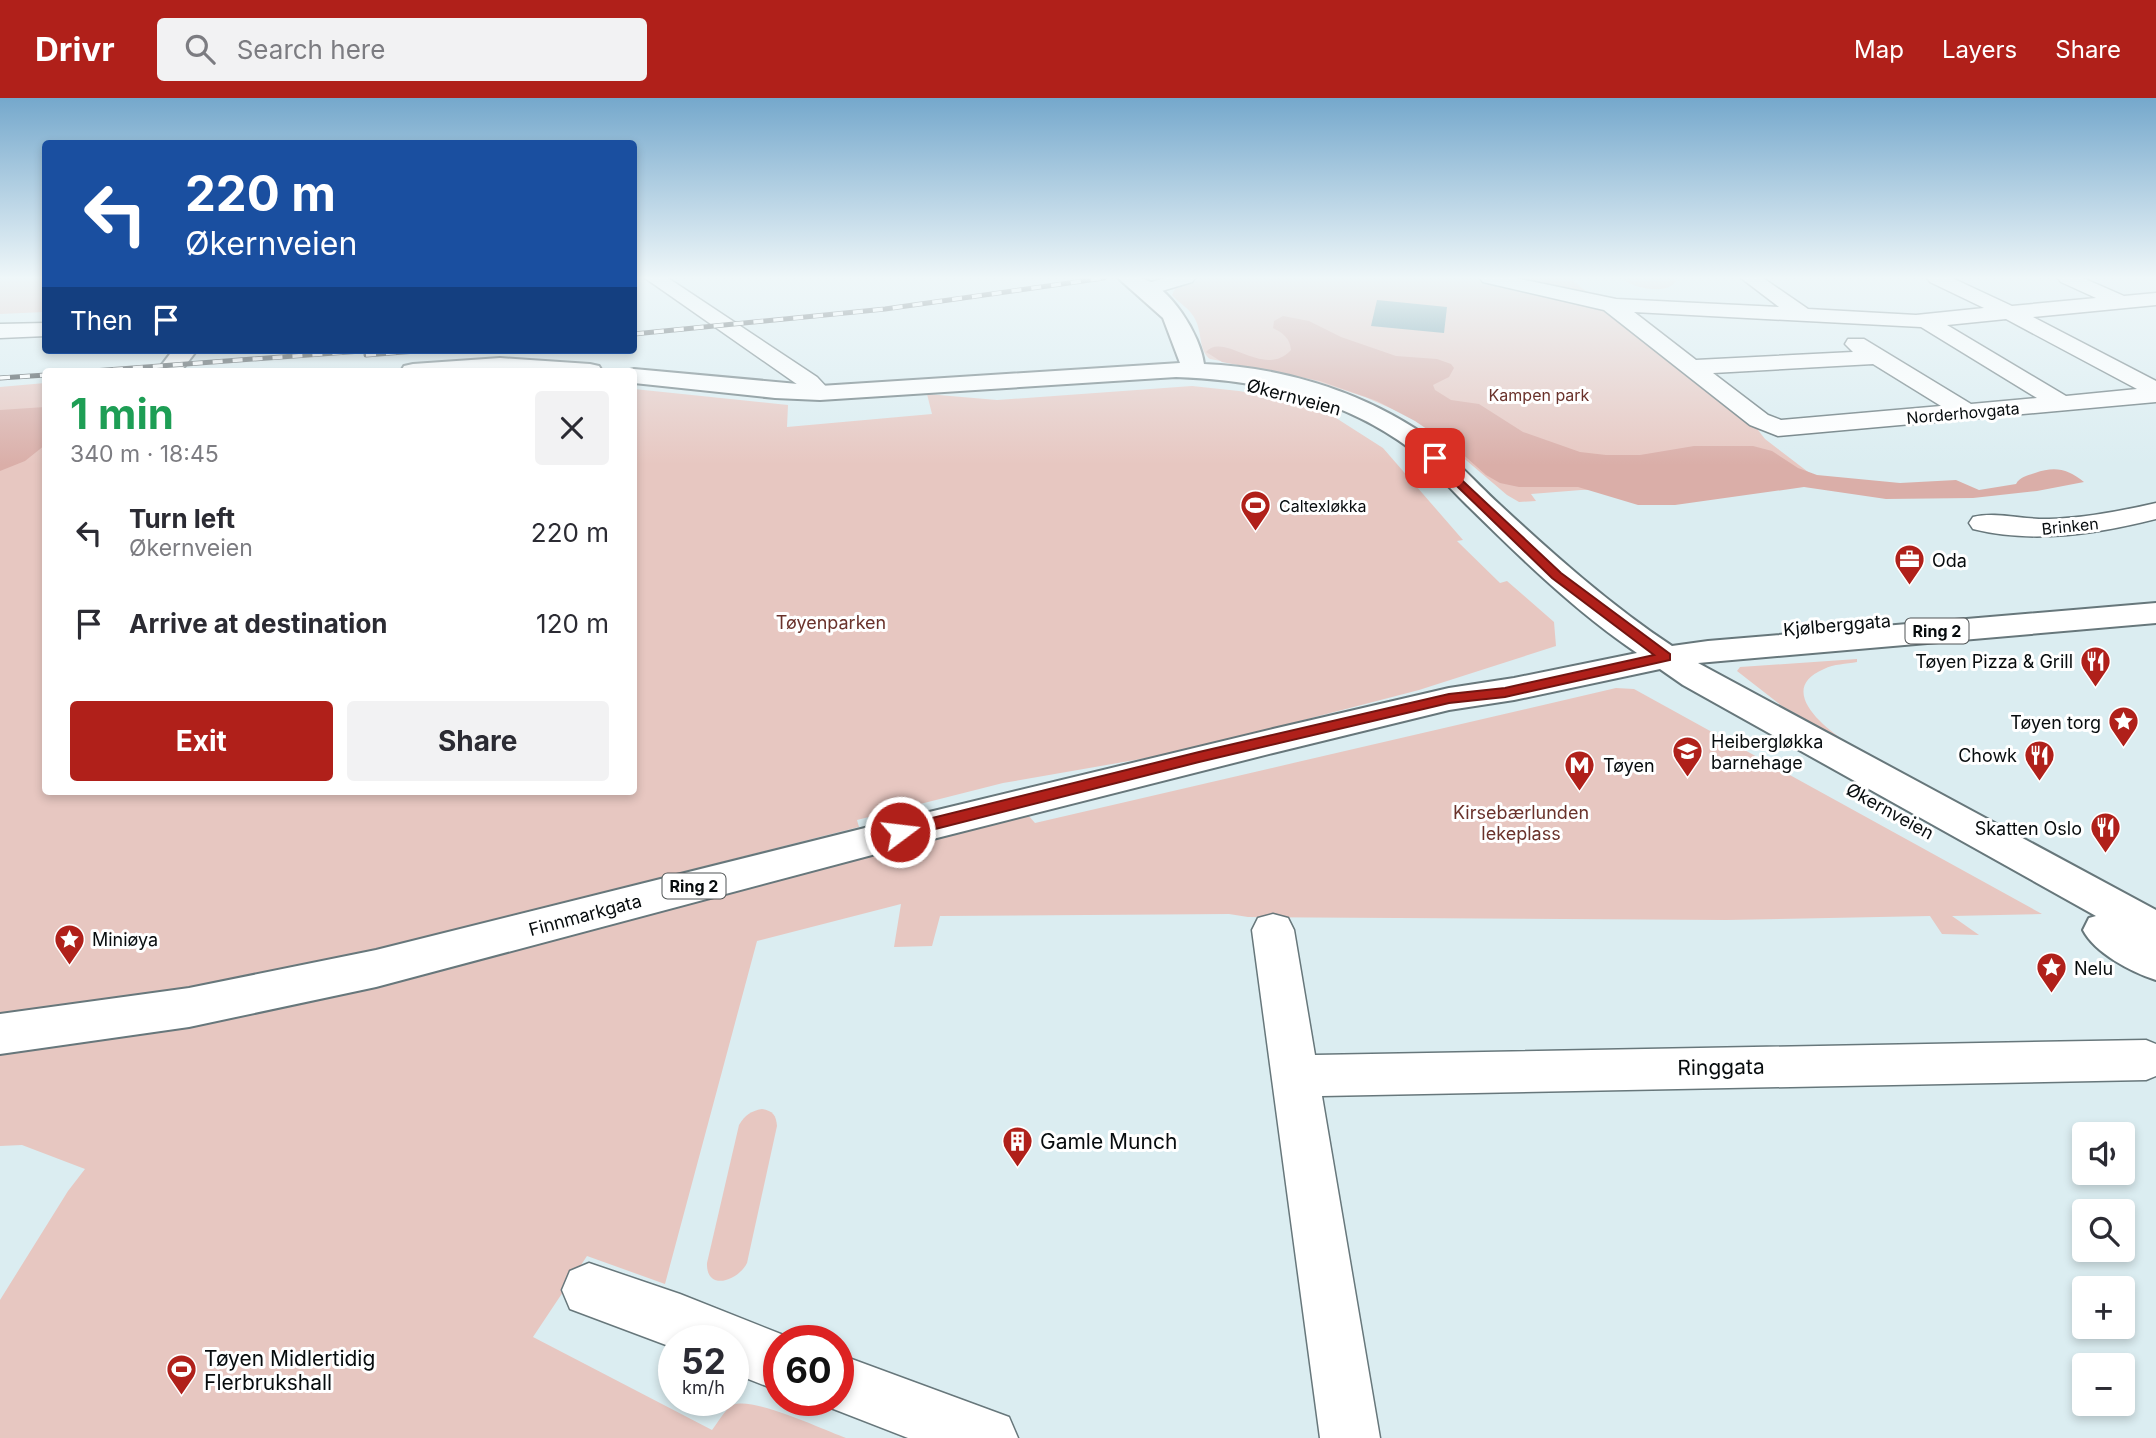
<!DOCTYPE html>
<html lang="en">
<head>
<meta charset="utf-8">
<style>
	body { margin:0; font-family:Inter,sans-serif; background:#f2f2f3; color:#2b2b33; height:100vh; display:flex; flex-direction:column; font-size:26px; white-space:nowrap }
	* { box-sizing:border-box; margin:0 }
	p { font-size:23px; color:#7c7c81 }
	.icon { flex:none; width:38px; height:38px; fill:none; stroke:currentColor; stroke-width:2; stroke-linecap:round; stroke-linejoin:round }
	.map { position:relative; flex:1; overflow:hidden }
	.panel { position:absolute; left:42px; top:270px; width:595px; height:427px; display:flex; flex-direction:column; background:#fff; border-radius:7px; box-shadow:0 4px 10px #0003 }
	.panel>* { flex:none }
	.banner { position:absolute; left:42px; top:42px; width:595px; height:214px; border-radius:7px; box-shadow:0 4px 10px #0003; background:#1a4fa0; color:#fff; overflow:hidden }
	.fabs { position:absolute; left:2072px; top:1024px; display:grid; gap:14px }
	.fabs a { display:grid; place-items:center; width:63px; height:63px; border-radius:7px; background:#fff; box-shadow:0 4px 10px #0003; font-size:35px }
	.speed { position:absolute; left:658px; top:1227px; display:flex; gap:14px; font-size:35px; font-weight:700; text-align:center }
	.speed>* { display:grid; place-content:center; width:91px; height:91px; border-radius:50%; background:#fff; box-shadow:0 4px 10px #0003; line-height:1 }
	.speed small { font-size:18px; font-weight:400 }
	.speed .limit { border:10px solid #d22; background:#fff; color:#111 }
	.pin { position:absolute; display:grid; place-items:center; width:60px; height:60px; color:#fff; margin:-30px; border-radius:14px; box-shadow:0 4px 10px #0006 }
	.me { position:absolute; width:77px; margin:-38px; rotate:75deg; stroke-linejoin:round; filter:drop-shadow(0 0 5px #0008) }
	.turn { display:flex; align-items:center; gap:24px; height:147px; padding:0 28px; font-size:32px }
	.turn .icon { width:91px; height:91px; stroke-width:2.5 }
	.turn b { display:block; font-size:49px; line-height:60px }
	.then { display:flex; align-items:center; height:66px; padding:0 28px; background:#0003; gap:14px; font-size:26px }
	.round { display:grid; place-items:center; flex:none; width:74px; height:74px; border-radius:7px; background:#f2f2f3 }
	.headline { display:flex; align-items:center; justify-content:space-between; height:119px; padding:0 28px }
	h1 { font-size:42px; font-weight:700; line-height:52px; color:#1e9e55 }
	.cta { display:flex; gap:14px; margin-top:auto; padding:14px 28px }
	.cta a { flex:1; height:80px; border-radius:7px; background:#b0201a; color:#fff; font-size:28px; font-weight:700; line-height:80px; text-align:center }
	.cta a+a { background:#f2f2f3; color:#2b2b33 }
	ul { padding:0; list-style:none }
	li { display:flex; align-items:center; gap:21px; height:91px; padding:0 28px }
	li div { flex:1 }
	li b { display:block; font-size:26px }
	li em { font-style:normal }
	header { display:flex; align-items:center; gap:42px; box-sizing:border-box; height:98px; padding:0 35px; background:#b0201a; color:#fff }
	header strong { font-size:33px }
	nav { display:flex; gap:38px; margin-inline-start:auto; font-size:24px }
	.search { width:490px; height:63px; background:#f2f2f3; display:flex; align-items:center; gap:18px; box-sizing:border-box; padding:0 24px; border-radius:7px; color:#7c7c81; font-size:26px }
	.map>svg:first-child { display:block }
	.green { fill:#e7c7c1 }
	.forest { fill:#daaea8 }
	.water { fill:#6996a1 }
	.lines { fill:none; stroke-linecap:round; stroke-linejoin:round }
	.minor-casing { stroke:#67777b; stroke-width:3 }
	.major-casing { stroke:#67777b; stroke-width:4 }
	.minor { fill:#fff; fill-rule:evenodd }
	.major { fill:#fff; fill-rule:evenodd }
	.rail-casing { stroke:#3e4649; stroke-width:5 }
	.rail { stroke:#fff; stroke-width:3.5; stroke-dasharray:10; stroke-linecap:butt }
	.route { fill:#b0201a; stroke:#721511; stroke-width:2 }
	.labels { text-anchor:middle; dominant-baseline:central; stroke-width:6; stroke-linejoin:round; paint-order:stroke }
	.far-park-label { font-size:16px; fill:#6a322b; stroke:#fff }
	.far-street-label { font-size:16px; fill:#070c0e; stroke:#fff }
	.far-poi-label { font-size:16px; fill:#070c0e; stroke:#fff; text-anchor:start }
	.shield { fill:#fff; stroke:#515556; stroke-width:2 }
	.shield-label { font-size:16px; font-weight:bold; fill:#070c0e }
	.street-label { font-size:18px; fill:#070c0e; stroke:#fff }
	.poi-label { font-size:18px; fill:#070c0e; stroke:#fff; text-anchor:start }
	.park-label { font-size:18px; fill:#6a322b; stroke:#fff }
	.near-street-label { font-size:21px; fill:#070c0e; stroke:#fff }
	.near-poi-label { font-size:21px; fill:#070c0e; stroke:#fff; text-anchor:start }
</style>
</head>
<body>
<header>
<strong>Drivr</strong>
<div class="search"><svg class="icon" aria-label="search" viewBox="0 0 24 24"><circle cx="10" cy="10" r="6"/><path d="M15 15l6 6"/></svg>Search here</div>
<nav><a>Map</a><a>Layers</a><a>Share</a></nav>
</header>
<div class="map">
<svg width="2156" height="1340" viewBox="0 0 2156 1340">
	<rect width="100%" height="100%" fill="#dbedf1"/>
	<!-- green -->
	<g class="green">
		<polygon points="0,180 45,180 45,214 0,216"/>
		<path d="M1202,180H1472L1585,207L1610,214L1755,328L1765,341L1816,380L1689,390L1581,392L1531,396L1536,403L1519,404L1507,397L1433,334L1406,317L1365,299L1301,278L1210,261C1199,253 1202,236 1196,223C1191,211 1180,206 1172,197L1175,191Z"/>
		<polygon points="1500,180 1569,180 1591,197 1585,199"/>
		<path d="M1621,180H1673L1676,183C1666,198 1633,190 1621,180Z"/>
		<polygon points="45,285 46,693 634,693 634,291 788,307 787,329 932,316 927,296 997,302 1192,288 1239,293 1277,300 1336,320 1383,350 1463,442 1457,443 1500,485 1507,483 1554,524 1556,548 1419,592 1181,654 1003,685 857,722 859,729 391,849 215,886 0,917 0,289"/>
		<path d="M1857,561V564C1846,566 1834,566 1824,571C1776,591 1824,630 1848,645L1782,608L1737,573L1740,569Z"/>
		<path d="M1616,590L1634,591L2042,816L1952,818L1979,837L1942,836L1930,818L1726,822L1248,819L1229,816L940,818L932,848L894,849L901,806L757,843L665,1186L587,1158L533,1239L712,1332C718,1325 724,1312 733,1307C752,1298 824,1332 846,1340H0V1202L68,1093L85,1071L22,1047L0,1048V956C212,930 417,879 623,824C758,788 893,753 1028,717L1035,725Z"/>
		<path d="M762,1011C773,1013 776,1017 777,1028L747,1165C738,1183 706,1194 707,1165L739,1027C745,1017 751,1013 762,1011Z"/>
	</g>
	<!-- forest -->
	<g class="forest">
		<path d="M1283,218L1309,223L1341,239L1396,258L1437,261L1451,266L1454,270L1449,279L1433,287L1435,292L1451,302L1479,306L1523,334L1580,354L1606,357H1640L1694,348H1753L1772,353L1798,370L1817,377L1900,385L1956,382L1979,392L2016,386C2020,379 2027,378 2035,375C2055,368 2068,371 2084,384L2037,393L1973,400L1886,401L1804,389L1675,407H1638L1578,389H1519L1500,385L1486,377L1458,352L1415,323L1377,303L1320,283L1222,264L1206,254C1224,233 1264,282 1291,252C1290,240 1283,235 1273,230L1274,223Z"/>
		<polygon points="45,309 45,347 25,363 0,373 0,312"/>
	</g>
	<!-- water -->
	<polygon class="water" points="1377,202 1447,209 1444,235 1371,228"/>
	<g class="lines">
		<defs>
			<g id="minor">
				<polygon points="645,180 668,180 817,279 832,295 828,300 812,300 801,289"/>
				<polygon points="1165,180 1195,180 1192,184 1145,198 1138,196 1135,192 1138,188"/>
				<path d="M1480,180H1515L1616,201L1779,209L1741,180H1763L1808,211L1916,217L1984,210L1930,184L1927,180H1952L2012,208L2096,200L2061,184L2058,180H2083L2124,198L2156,195V207L2033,219L2156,283V304L1778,338L1750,327L1604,212L1483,184ZM1634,214L1921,229L2037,300L1971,306L1864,241H1848L1845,246L1853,254L1696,262ZM2006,221L2137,291L2066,298L1947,227ZM1873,266L1941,308L1781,322L1768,317L1713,275Z"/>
				<polygon points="46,225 46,238 0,240 0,226"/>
				<path d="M2156,405V421C2097,436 2033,446 1973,431L1969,425L1973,419C1996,413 2024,422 2049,421C2085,420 2121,413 2156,405Z"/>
				<polygon points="1273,816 1288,820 1294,832 1315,957 2146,942 2156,946 2156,978 2146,982 1322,998 1380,1340 1320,1340 1252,832 1258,820"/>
				<polygon points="589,1165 680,1196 796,1242 779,1242 779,1293 733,1275 733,1242 674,1242 674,1250 570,1211 562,1192 570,1173"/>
				<polygon points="838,1256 1009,1319 1018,1340 908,1340 818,1305 816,1302 838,1302"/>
			</g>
			<g id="major">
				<path d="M1118,180C1124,179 1133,178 1140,180C1169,186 1201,238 1204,266C1278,269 1354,291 1416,331C1443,348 1475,384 1499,406C1554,457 1610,507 1672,548L1708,543L2156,505V525L1698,565L2156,812V882C2131,874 2095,855 2083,832L2089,820L2096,818L1683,587L1660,571L1514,602L1449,612L1273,655L921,744L376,889L189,929L0,956V916L189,890L376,852L921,716L1273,631L1449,590L1514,580L1637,555C1575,513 1521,460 1468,408C1446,387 1424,359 1398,342C1331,297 1255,282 1176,279L820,302L775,300L634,285V273H625L634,271L820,288L1180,265L1163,220Z"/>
				<polygon points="173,252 197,252 181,273 157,273"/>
				<polygon points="500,260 590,266 599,268 602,273 401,273 404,268 413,266"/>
			</g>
		</defs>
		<!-- minor casing -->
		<use href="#minor" class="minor-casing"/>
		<!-- major casing -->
		<use href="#major" class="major-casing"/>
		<!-- minor -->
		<use href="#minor" class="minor"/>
		<!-- major -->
		<use href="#major" class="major"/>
		<defs>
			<g id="rail">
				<polyline points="634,236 885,211 1104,180"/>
				<polyline points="366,257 429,252"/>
				<polyline points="93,273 375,252"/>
				<polyline points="0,280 46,277"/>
			</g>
		</defs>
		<!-- rail casing -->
		<use href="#rail" class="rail-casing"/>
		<!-- rail -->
		<use href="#rail" class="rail"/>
	</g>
	<!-- sky -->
	<linearGradient id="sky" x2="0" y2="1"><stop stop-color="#75a8cc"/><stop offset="0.49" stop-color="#eff7f9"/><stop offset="1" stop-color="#eff7f9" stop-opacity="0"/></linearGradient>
	<rect width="2156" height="367" fill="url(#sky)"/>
	<!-- route -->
	<polygon class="route" points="1435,357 1561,475 1670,556 1670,562 1505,599 1449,605 1199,664 900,740 894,739 892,734 894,730 900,728 1199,654 1449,596 1505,590 1654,557 1552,480 1431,363 1429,360"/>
	<!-- icons -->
	<defs>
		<symbol id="stadium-pin" viewBox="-11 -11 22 30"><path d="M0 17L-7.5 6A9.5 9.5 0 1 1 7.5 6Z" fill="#b0201a" stroke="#fff"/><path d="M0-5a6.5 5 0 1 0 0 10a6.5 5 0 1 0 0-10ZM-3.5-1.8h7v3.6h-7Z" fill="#fff"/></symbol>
		<symbol id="office-pin" viewBox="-11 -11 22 30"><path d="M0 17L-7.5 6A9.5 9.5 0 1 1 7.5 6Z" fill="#b0201a" stroke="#fff"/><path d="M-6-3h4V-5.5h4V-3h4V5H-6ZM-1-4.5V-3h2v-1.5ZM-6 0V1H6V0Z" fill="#fff"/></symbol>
		<symbol id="restaurant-pin" viewBox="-11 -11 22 30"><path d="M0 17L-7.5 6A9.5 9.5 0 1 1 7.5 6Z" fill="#b0201a" stroke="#fff"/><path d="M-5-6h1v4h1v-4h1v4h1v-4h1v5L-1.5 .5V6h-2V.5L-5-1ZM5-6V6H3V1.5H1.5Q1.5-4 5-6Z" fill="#fff"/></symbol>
		<symbol id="sight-pin" viewBox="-11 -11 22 30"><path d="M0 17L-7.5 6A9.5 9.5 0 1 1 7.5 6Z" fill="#b0201a" stroke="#fff"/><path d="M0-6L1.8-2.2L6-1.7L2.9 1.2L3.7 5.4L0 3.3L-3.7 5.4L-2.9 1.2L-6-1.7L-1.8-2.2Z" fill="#fff"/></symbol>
		<symbol id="school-pin" viewBox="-11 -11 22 30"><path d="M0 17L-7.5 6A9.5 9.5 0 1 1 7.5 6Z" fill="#b0201a" stroke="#fff"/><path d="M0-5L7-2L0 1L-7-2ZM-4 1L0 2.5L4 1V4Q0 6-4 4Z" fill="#fff"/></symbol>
		<symbol id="metro-pin" viewBox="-11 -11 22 30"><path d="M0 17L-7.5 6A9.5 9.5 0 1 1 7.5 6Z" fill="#b0201a" stroke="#fff"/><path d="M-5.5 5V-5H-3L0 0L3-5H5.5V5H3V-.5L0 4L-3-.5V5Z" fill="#fff"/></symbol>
		<symbol id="building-pin" viewBox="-11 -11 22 30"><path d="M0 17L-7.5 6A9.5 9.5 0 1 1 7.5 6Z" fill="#b0201a" stroke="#fff"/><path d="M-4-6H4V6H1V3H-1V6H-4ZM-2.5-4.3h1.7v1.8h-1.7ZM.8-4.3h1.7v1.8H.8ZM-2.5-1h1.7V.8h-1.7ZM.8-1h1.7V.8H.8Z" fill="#fff"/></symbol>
	</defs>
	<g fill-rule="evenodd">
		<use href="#stadium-pin" x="1238" y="390" width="35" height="47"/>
		<use href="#office-pin" x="1892" y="444" width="35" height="47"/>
		<use href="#restaurant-pin" x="2078" y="546" width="35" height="47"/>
		<use href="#sight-pin" x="2106" y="606" width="35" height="47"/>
		<use href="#school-pin" x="1670" y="636" width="35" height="47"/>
		<use href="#restaurant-pin" x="2022" y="640" width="35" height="47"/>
		<use href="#metro-pin" x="1562" y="650" width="35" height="47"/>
		<use href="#restaurant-pin" x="2088" y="712" width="35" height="47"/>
		<use href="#sight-pin" x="52" y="824" width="35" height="47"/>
		<use href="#sight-pin" x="2034" y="852" width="35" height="47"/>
		<use href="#building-pin" x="1000" y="1026" width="35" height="47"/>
		<use href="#stadium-pin" x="164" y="1254" width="35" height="47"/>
	</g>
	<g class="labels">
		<!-- far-park labels -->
		<g class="far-park-label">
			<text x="1539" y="297">Kampen park</text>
		</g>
		<!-- far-street labels -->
		<g class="far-street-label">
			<text transform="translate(1963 315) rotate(-5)">Norderhovgata</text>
			<text transform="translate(2070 428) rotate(-6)">Brinken</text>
		</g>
		<!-- far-poi labels -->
		<g class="far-poi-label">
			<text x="1279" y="408">Caltexløkka</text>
		</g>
		<!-- shield labels -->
		<g class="shield">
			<rect x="1905.5" y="520.5" width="63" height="25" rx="5"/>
			<rect x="662.5" y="775.5" width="63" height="25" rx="5"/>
		</g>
		<g class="shield-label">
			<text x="1937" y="533">Ring 2</text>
			<text x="694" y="788">Ring 2</text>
		</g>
		<!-- street labels -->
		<g class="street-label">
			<text transform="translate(1294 299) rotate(15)">Økernveien</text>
			<text transform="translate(1837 527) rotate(-5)">Kjølberggata</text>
			<text transform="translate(1890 713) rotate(29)">Økernveien</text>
			<text transform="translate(585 817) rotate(-15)">Finnmarkgata</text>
		</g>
		<!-- poi labels -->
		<g class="poi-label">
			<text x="1932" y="462">Oda</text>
			<text x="2073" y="563" text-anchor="end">Tøyen Pizza &amp; Grill</text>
			<text x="2101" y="624" text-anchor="end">Tøyen torg</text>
			<text x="1711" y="643">Heibergløkka<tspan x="1711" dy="21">barnehage</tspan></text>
			<text x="2017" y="657" text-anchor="end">Chowk</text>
			<text x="1603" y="667">Tøyen</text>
			<text x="2082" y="730" text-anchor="end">Skatten Oslo</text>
			<text x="92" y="841">Miniøya</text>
			<text x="2074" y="870">Nelu</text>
		</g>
		<!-- park labels -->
		<g class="park-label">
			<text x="831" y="524">Tøyenparken</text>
			<text x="1521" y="714">Kirsebærlunden<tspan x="1521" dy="21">lekeplass</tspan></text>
		</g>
		<!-- near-street labels -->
		<g class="near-street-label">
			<text transform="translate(1721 969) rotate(-1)">Ringgata</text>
		</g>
		<!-- near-poi labels -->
		<g class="near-poi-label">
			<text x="1040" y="1043">Gamle Munch</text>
			<text x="204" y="1260">Tøyen Midlertidig<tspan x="204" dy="24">Flerbrukshall</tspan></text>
		</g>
	</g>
</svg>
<div class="fabs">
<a><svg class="icon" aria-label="sound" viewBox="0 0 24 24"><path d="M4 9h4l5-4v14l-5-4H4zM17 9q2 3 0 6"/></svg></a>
<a><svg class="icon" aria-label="search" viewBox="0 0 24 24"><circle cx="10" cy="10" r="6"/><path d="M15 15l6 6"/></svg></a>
<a>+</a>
<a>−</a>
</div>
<div class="speed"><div>52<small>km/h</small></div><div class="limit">60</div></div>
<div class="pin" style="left:1435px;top:360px;background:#d93025"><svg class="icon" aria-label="arrive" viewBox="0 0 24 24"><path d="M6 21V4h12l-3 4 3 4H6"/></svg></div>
<svg class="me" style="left:900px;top:734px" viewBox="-20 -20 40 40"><circle r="17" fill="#b0201a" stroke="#fff" stroke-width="3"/><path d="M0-11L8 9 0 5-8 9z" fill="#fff"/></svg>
<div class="banner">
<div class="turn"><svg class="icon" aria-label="left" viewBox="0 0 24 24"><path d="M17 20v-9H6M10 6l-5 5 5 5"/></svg><div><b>220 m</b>Økernveien</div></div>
<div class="then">Then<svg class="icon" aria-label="arrive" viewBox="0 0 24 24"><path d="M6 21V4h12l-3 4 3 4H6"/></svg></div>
</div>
<section class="panel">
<div class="headline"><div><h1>1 min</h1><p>340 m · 18:45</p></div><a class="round"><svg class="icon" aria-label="close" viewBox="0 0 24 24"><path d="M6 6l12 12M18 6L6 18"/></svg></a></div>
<ul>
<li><svg class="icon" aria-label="left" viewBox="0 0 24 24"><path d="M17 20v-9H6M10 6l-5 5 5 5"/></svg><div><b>Turn left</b><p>Økernveien</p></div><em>220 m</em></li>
<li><svg class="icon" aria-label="arrive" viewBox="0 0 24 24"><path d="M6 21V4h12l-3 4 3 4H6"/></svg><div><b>Arrive at destination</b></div><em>120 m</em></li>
</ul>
<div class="cta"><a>Exit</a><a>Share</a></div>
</section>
</div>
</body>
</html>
